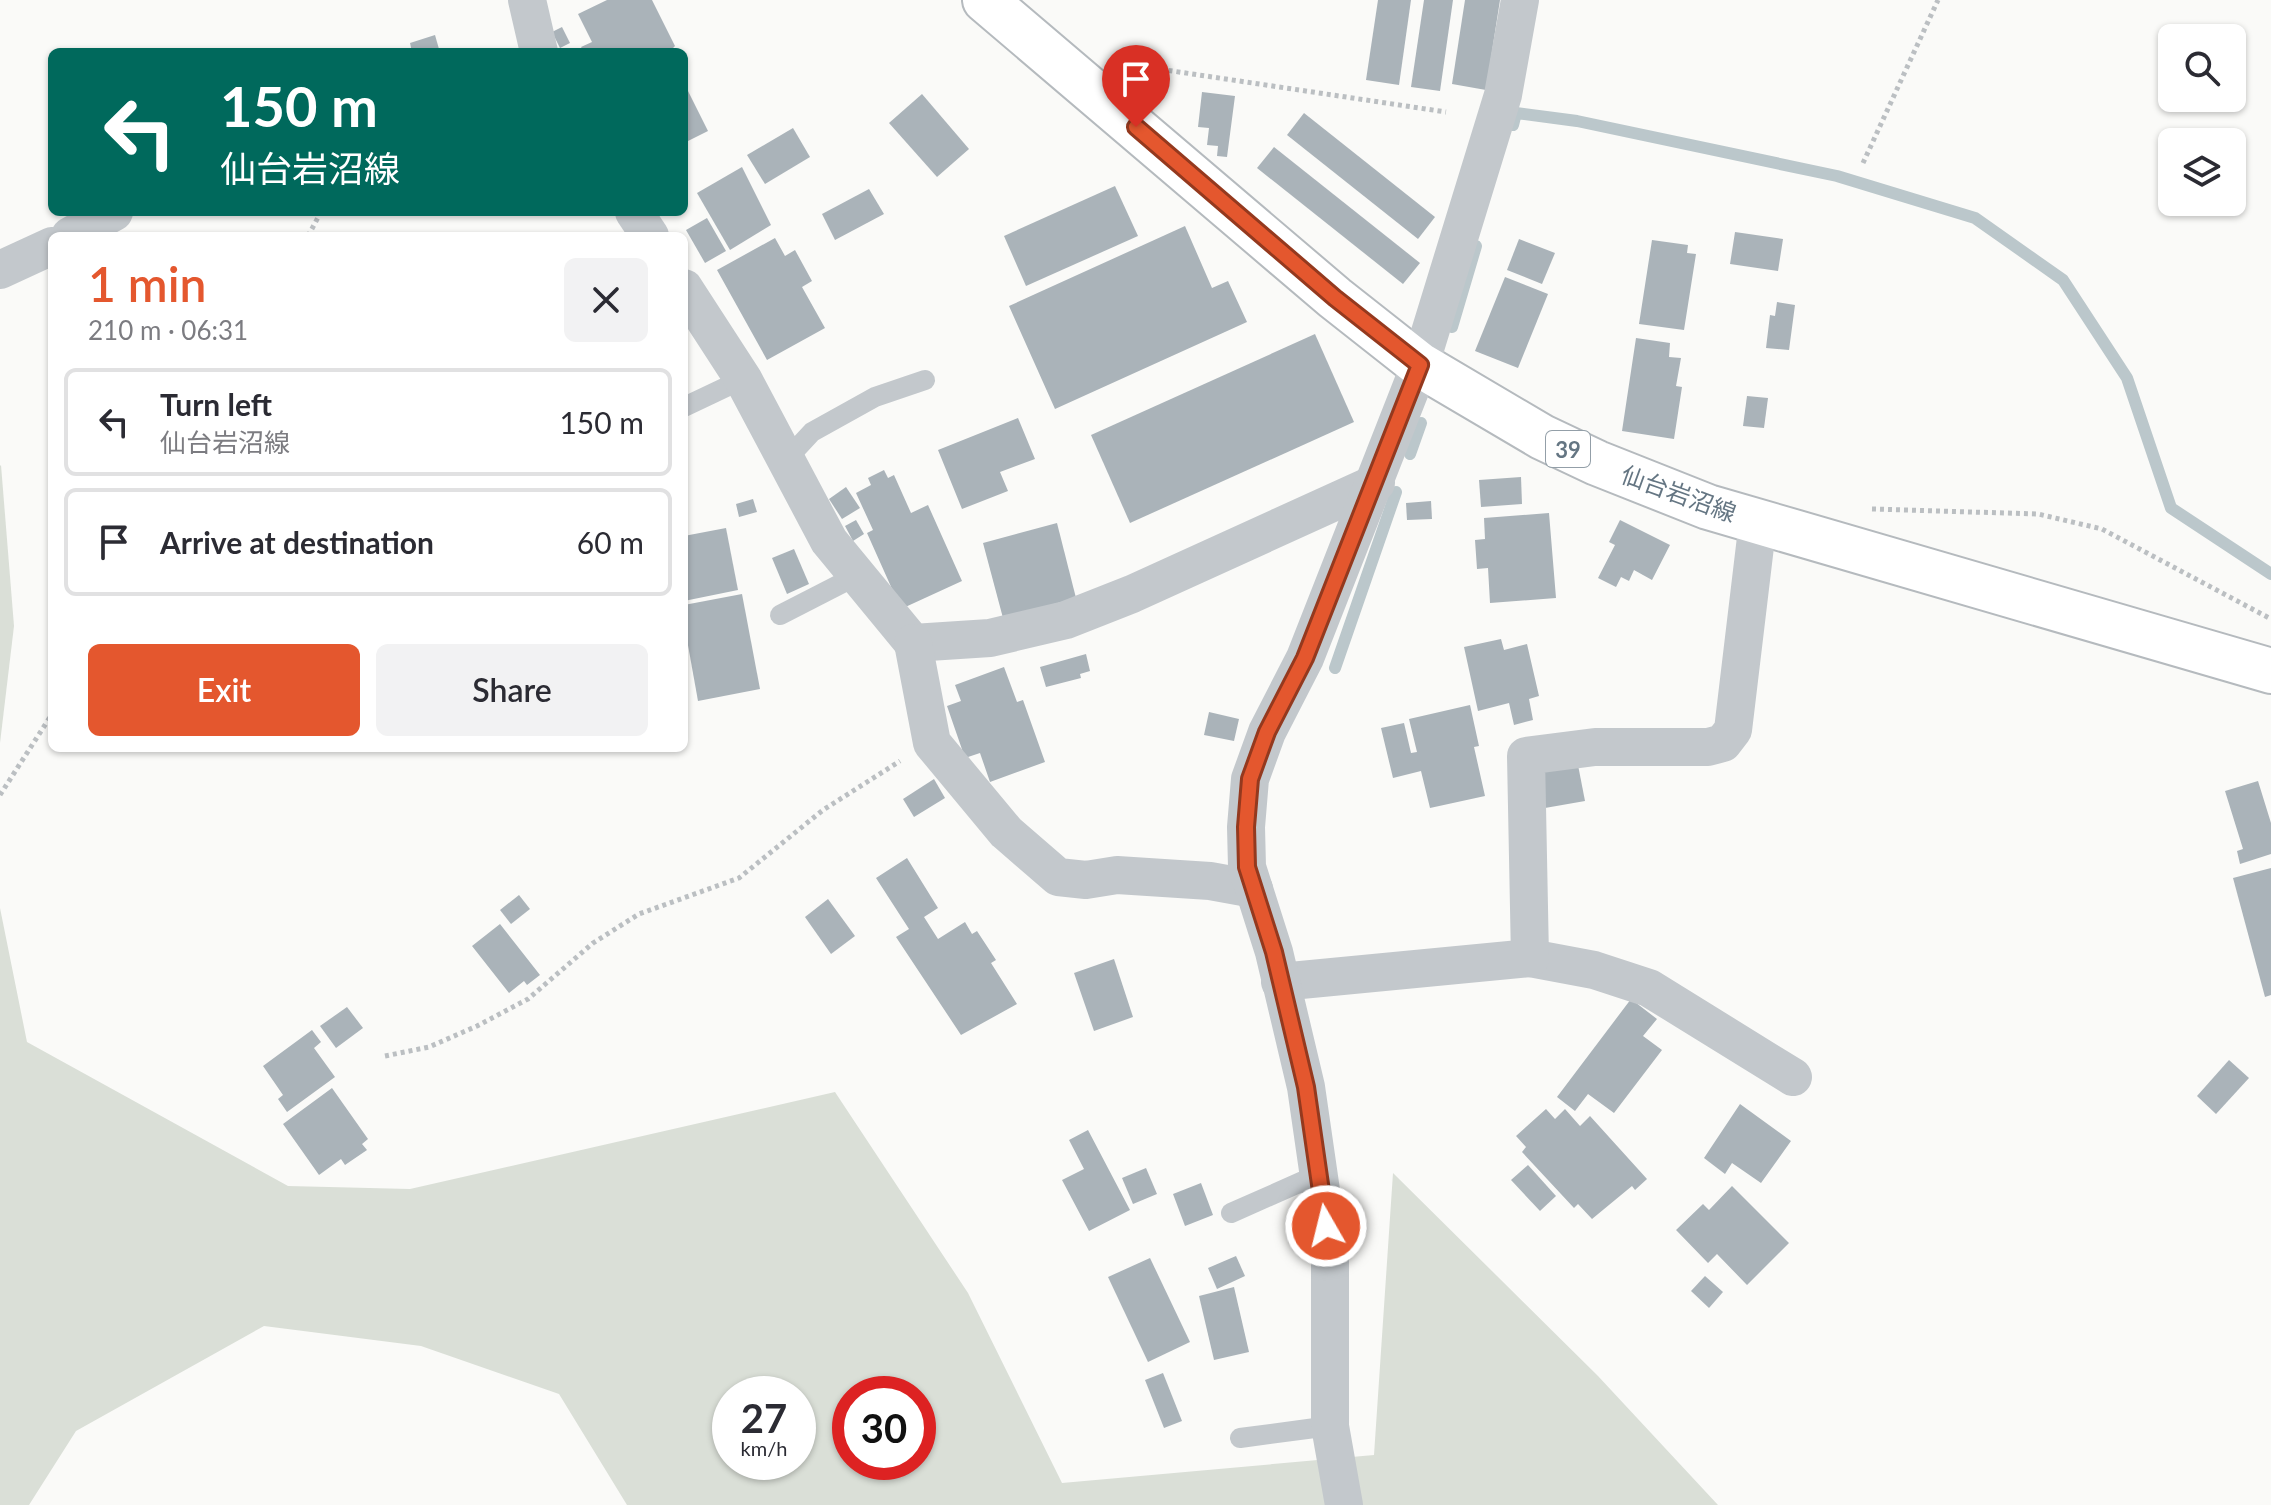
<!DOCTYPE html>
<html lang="en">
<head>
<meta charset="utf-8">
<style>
	body { margin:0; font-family:Lato,"Noto Sans JP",sans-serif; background:#f2f2f3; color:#2b2b33; height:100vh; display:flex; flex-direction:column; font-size:30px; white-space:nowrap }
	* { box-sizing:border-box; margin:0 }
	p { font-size:26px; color:#7c7c81 }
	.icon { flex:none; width:44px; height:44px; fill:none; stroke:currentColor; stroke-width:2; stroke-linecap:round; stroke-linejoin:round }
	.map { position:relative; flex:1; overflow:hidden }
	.details { position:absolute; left:48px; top:232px; width:640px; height:520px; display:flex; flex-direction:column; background:#fff; border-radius:12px; box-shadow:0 2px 6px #0004 }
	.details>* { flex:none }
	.guide { position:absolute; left:48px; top:48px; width:640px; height:168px; border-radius:12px; box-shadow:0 2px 6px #0004; background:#00695c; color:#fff; overflow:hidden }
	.tools { position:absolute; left:2158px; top:24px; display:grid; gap:16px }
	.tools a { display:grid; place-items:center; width:88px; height:88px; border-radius:12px; background:#fff; box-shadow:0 2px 6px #0004; font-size:40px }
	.speed { position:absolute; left:712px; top:1376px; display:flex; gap:16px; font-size:40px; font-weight:700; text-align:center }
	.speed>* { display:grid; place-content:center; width:104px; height:104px; border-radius:50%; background:#fff; box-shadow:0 2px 6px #0004; line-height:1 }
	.speed small { font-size:20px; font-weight:400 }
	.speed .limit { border:12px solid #d22; background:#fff; color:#111 }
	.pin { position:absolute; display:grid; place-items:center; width:68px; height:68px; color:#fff; margin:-82px -34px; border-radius:50% 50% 50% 0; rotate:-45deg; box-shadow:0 0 8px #0007 }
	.pin .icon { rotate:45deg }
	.me { position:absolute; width:88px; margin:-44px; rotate:352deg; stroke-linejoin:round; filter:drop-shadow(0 0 6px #0008) }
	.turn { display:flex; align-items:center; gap:28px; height:168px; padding:0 40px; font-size:36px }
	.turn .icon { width:104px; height:104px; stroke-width:2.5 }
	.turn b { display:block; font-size:56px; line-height:68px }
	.round { display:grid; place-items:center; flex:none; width:84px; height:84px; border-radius:12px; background:#f2f2f3 }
	.headline { display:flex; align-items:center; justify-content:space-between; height:136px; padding:0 40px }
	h1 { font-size:48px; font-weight:600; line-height:60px; color:#e4572e }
	.cta { display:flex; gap:16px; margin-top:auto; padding:16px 40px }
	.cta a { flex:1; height:92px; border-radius:12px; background:#e4572e; color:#fff; font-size:32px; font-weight:600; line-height:92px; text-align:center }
	.cta a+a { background:#f2f2f3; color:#2b2b33 }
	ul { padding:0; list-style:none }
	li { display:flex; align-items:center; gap:24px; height:108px; margin:0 16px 12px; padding:0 24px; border:4px solid #e1e1e2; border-radius:12px }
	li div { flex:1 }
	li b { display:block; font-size:30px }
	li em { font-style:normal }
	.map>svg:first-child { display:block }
	.green { fill:#dadfd7; fill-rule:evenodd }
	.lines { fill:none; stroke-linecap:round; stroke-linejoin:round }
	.stream { stroke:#bbc7cb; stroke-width:12 }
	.building { fill:#aab3b9 }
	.primary-casing { stroke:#b5babe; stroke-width:48 }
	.path { stroke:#bbbfc2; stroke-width:5; stroke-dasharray:4 4; stroke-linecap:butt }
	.lane { stroke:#c3c8cc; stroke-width:20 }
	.street { stroke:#c3c8cc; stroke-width:38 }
	.primary { stroke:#fff; stroke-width:44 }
	.route-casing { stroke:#94391e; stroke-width:20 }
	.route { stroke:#e4572e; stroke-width:14 }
	.labels { text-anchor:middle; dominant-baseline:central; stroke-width:8; stroke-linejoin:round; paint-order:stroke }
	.shield { fill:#fff; stroke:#939fa8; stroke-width:2 }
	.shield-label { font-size:22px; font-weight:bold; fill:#657683 }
	.street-label { font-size:24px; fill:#657683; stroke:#fff }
</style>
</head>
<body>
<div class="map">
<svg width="2271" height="1505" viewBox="0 0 2271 1505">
	<rect width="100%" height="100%" fill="#fafaf8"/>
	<!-- green -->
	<g class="green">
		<polygon points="1,465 14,626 0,743 0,466"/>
		<path d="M0,908L27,1042L288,1186L410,1189L835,1092L968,1293L1062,1483L1374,1455L1393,1173L1598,1376L1718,1505H627L559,1394L421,1346L264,1326L76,1431L29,1505H0ZM730,1394H798V1462H730ZM850,1394H918V1462H850Z"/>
	</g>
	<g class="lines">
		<!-- stream -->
		<g class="stream">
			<polyline points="1513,125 1516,113 1577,121 1837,176 1975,218 2063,280 2127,378 2171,508 2271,574"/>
			<polyline points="1452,327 1476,246"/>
			<polyline points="1410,454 1421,423"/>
			<polyline points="1335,668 1396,492"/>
		</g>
	</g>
	<!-- building -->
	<g class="building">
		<polygon points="607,0 652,0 675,46 669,52 584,52 581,47 592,42 578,14"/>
		<polygon points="1378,0 1411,0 1399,85 1366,80"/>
		<polygon points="1424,0 1453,0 1440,91 1411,87"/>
		<polygon points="1465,0 1500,0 1486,90 1452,84"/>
		<polygon points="562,27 570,43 560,48 552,32"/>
		<polygon points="435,35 439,49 412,52 410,43"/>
		<polygon points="684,83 708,131 688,141 684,137"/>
		<polygon points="1202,92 1235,96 1227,157 1217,156 1218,146 1207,145 1209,128 1198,127"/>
		<polygon points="922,94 969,149 937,177 889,123"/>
		<polygon points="1304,113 1435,217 1418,239 1287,135"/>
		<polygon points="793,128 810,157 765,184 747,155"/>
		<polygon points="1274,147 1420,263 1403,284 1257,168"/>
		<polygon points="742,167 771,225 730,250 697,193"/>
		<polygon points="1115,186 1138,236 1026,286 1004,236"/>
		<polygon points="869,189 884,214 835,240 822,214"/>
		<polygon points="707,218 726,251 705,263 686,230"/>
		<polygon points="1185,226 1212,288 1228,281 1247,322 1055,409 1009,306"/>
		<polygon points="1735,232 1783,239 1778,271 1730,264"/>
		<polygon points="775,238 785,256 795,250 812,281 802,287 825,328 767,360 717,270"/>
		<polygon points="1519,239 1555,253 1542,284 1507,270"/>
		<polygon points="1652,240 1688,245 1687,253 1696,254 1684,330 1639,324"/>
		<polygon points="1505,277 1548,294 1518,368 1475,351"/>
		<polygon points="1777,302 1795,305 1789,350 1766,348 1770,315 1775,316"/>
		<polygon points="1315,334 1354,422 1130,523 1091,435"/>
		<polygon points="1636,338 1670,343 1669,357 1681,358 1676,386 1682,387 1674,439 1622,431"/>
		<polygon points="1747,396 1768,398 1764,428 1743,426"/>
		<polygon points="1018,418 1035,459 1000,472 1008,491 962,509 938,450"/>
		<polygon points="884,470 888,478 894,475 911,513 928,505 962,581 901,609 867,533 873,530 856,493 871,485 868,478"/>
		<polygon points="1521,477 1522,504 1481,507 1479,480"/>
		<polygon points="846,487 860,508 842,519 829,499"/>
		<polygon points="753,499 757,512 739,517 736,504"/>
		<polygon points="1431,501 1432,519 1407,520 1406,503"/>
		<polygon points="1549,513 1556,598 1490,603 1488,568 1477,569 1475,540 1485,539 1484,518"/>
		<polygon points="856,520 864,534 853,541 845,526"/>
		<polygon points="1620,520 1670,545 1652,580 1634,570 1629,581 1621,577 1616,587 1598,578 1615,545 1609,542"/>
		<polygon points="1057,523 1076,598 1003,618 983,543"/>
		<polygon points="726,528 738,590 684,601 684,536"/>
		<polygon points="794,549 809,584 787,594 772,558"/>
		<polygon points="742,594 760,689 698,701 684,623 684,605"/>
		<polygon points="1501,639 1504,650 1527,644 1539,696 1529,699 1533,720 1514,725 1509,703 1478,711 1464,647"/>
		<polygon points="1086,654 1090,671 1080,674 1081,678 1046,687 1040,667"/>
		<polygon points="1004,667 1017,702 1023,700 1045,762 990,782 980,753 965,758 947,706 961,701 955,685"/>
		<polygon points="1470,705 1479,746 1474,747 1485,796 1430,808 1421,771 1393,778 1381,728 1404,723 1411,753 1417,752 1409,719"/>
		<polygon points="1209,712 1239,719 1234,741 1204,735"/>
		<polygon points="1578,765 1585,801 1545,808 1538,773"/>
		<polygon points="934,779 945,798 914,817 903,799"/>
		<polygon points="2258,781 2271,823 2271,854 2240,864 2237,851 2243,849 2225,791"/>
		<polygon points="907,858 938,908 924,917 938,939 965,922 972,934 977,931 996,960 991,963 1017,1004 961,1035 896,937 909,929 876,878"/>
		<polygon points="2271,868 2271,995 2265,997 2233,878"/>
		<polygon points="519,895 530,909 511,924 500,910"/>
		<polygon points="828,899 855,936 831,954 805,917"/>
		<polygon points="500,924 540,975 527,985 524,981 509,993 472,946"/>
		<polygon points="1114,959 1133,1017 1094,1031 1074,973"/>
		<polygon points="1631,999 1657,1019 1643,1036 1662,1050 1614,1113 1588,1094 1575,1111 1557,1097"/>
		<polygon points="347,1007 363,1028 336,1048 320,1026"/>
		<polygon points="312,1030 321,1042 314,1048 335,1077 287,1112 278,1099 283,1095 263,1066"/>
		<polygon points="2229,1060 2249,1078 2216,1114 2197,1096"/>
		<polygon points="332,1088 368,1139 362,1144 367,1150 345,1165 341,1159 319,1175 283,1124"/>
		<polygon points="1740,1104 1791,1141 1761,1183 1732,1163 1725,1174 1704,1158"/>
		<polygon points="1546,1109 1555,1119 1565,1109 1580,1126 1590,1116 1647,1179 1635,1190 1632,1186 1592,1219 1578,1204 1574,1208 1522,1152 1526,1147 1516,1136"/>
		<polygon points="1088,1130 1130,1210 1089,1231 1062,1180 1084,1169 1069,1140"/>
		<polygon points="1528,1165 1556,1196 1540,1211 1511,1180"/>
		<polygon points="1146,1168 1157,1194 1133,1204 1122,1178"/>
		<polygon points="1201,1183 1213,1215 1185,1226 1173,1194"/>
		<polygon points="1732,1186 1789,1243 1747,1285 1717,1254 1708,1263 1676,1230 1703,1204 1709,1210"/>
		<polygon points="1236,1256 1245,1276 1217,1289 1208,1268"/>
		<polygon points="1150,1258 1190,1342 1148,1362 1108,1277"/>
		<polygon points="1705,1276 1723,1292 1709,1308 1691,1291"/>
		<polygon points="1234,1287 1249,1352 1214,1360 1199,1296"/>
		<polygon points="1163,1373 1182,1421 1164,1428 1145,1380"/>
	</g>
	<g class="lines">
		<defs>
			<polyline id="primary" points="985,0 1335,298 1420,365 1542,437 1597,463 1708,507 2271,671"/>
		</defs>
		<!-- primary casing -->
		<use href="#primary" class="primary-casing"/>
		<!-- path -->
		<g class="path">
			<polyline points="1129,68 1139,66 1446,112"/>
			<polyline points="1863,163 1938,0"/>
			<polyline points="308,236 321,212"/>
			<polyline points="1872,509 2038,514 2102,529 2271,619"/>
			<polyline points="0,795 52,714"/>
			<polyline points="385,1056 429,1047 477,1026 528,999 593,943 639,914 739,878 823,810 900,761"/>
		</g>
		<!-- lane -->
		<g class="lane">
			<polyline points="684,407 743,379"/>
			<polyline points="786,460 812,432 875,397 925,380"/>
			<polyline points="780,615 856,576"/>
			<polyline points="1231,1213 1319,1174"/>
			<polyline points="1240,1438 1330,1426"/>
		</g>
		<!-- street -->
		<g class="street">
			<polyline points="527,0 539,52"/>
			<polyline points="634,212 650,236"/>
			<polyline points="70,236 114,212"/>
			<polyline points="0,270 52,246"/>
			<polyline points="684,288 743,379 829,541 913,643 990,638 1066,620 1132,594 1376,483"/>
			<polyline points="913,643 932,743 1006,832 1058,877 1086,880 1117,875 1210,881 1254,889"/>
			<polyline points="1530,958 1594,970 1649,988 1793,1077"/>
			<polyline points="1280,982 1530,958 1526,756 1595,747 1708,747 1723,743 1733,730 1758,521"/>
			<polyline points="1344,1505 1330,1426 1330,1253 1306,1087 1274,952 1247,867 1246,827 1250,779 1267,732 1305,658 1420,365 1503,95 1520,0"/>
		</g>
		<!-- primary -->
		<use href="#primary" class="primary"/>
	</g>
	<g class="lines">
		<defs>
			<polyline id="route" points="1136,127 1335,298 1420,365 1305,658 1267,732 1250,779 1246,827 1247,867 1274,952 1306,1087 1326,1226"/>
		</defs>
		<!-- route casing -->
		<use href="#route" class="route-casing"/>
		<!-- route -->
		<use href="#route" class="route"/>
	</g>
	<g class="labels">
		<!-- shield labels -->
		<rect class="shield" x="1546" y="431" width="44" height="36" rx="6"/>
		<g class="shield-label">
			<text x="1568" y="449">39</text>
		</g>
		<!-- street labels -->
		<g class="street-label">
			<text transform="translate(1679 493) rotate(20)">仙台岩沼線</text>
		</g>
	</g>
</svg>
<div class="tools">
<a><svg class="icon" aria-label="search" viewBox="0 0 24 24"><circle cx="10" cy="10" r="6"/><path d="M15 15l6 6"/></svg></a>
<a><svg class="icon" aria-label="layers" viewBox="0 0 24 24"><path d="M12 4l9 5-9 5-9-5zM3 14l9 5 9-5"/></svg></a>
</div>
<div class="speed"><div>27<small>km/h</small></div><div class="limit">30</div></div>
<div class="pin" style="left:1136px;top:127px;background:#d93025"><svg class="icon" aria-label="arrive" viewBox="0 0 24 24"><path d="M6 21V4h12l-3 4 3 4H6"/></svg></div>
<svg class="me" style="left:1326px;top:1226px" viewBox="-20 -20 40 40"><circle r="17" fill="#e4572e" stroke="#fff" stroke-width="3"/><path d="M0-11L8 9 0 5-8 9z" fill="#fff"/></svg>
<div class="guide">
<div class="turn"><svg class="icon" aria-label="left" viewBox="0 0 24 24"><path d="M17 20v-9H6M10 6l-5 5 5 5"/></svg><div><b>150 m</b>仙台岩沼線</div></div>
</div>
<section class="details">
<div class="headline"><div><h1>1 min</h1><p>210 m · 06:31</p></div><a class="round"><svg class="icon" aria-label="close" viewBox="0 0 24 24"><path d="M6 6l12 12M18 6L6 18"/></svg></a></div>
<ul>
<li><svg class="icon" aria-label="left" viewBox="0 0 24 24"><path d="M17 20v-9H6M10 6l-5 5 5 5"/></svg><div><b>Turn left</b><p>仙台岩沼線</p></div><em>150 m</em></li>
<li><svg class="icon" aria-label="arrive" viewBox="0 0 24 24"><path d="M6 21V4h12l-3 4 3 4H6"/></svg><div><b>Arrive at destination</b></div><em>60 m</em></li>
</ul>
<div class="cta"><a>Exit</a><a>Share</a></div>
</section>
</div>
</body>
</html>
